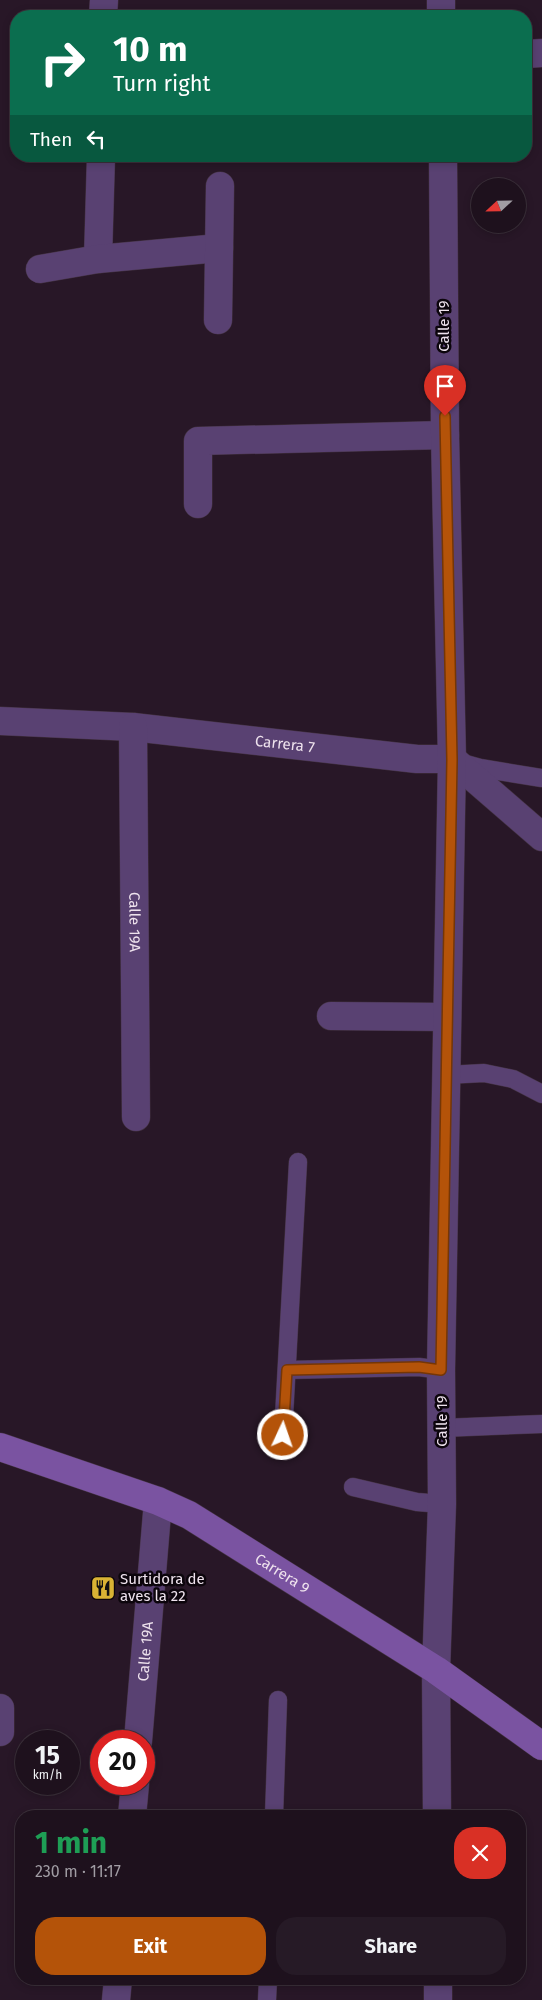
<!DOCTYPE html>
<html lang="en">
<head>
<meta charset="utf-8">
<style>
	body { margin:0; font-family:"Fira Sans",sans-serif; background:#261a26; color:#f1f3f6; height:100vh; display:flex; flex-direction:column; font-size:19px; white-space:nowrap }
	* { box-sizing:border-box; margin:0 }
	p { font-size:16px; color:#a19da4 }
	.icon { flex:none; width:28px; height:28px; fill:none; stroke:currentColor; stroke-width:2; stroke-linecap:round; stroke-linejoin:round }
	.map { position:relative; flex:1; overflow:hidden }
	.details { position:absolute; left:15px; top:1810px; width:511px; height:175px; display:flex; flex-direction:column; background:#1e111d; border-radius:20px; box-shadow:0 2px 8px #0003,0 0 0 1px #3c313b }
	.details>* { flex:none }
	.banner { position:absolute; left:10px; top:10px; width:522px; height:152px; border-radius:20px; box-shadow:0 2px 8px #0003,0 0 0 1px #3c313b; background:#0b6e4f; color:#fff; overflow:hidden }
	.needle { width:32px; rotate:248deg }
	.tools { position:absolute; left:471px; top:178px; display:grid; gap:10px }
	.tools a { display:grid; place-items:center; width:55px; height:55px; border-radius:50%; background:#1e111d; box-shadow:0 2px 8px #0003,0 0 0 1px #3c313b; font-size:25px }
	.speed { position:absolute; left:15px; top:1730px; display:flex; gap:10px; font-size:25px; font-weight:700; text-align:center }
	.speed>* { display:grid; place-content:center; width:65px; height:65px; border-radius:50%; background:#1e111d; box-shadow:0 2px 8px #0003,0 0 0 1px #3c313b; line-height:1 }
	.speed small { font-size:12px; font-weight:400 }
	.speed .limit { border:8px solid #d22; background:#fff; color:#111 }
	.pin { position:absolute; display:grid; place-items:center; width:42px; height:42px; color:#fff; margin:-51px -21px; border-radius:50% 50% 50% 0; rotate:-45deg; box-shadow:0 0 5px #0007 }
	.pin .icon { rotate:45deg }
	.me { position:absolute; width:55px; margin:-28px; rotate:3deg; stroke-linejoin:round; filter:drop-shadow(0 0 4px #0008) }
	.turn { display:flex; align-items:center; gap:18px; height:105px; padding:0 20px; font-size:22px }
	.turn .icon { width:65px; height:65px; stroke-width:2.5 }
	.turn b { display:block; font-size:35px; line-height:42px }
	.then { display:flex; align-items:center; height:48px; padding:0 20px; background:#0003; gap:10px; font-size:19px }
	.round { display:grid; place-items:center; flex:none; width:52px; height:52px; border-radius:20px; background:#261a26 }
	.headline { display:flex; align-items:center; justify-content:space-between; height:85px; padding:0 20px }
	h1 { font-size:30px; font-weight:700; line-height:38px; color:#1e9e55 }
	.primary-button { display:flex; gap:10px; margin-top:auto; padding:10px 20px }
	.primary-button a { flex:1; height:58px; border-radius:20px; background:#b45309; color:#fff; font-size:20px; font-weight:700; line-height:58px; text-align:center }
	.primary-button a+a { background:#261a26; color:#f1f3f6 }
	.map>svg:first-child { display:block }
	.lines { fill:none; stroke-linecap:round; stroke-linejoin:round }
	.service-casing { stroke:#443343; stroke-width:19 }
	.minor-casing { stroke:#443343; stroke-width:29 }
	.secondary-casing { stroke:#443343; stroke-width:29 }
	.service { stroke:#594172; stroke-width:18 }
	.minor { stroke:#594172; stroke-width:28 }
	.secondary { stroke:#7a53a1; stroke-width:28 }
	.route-casing { stroke:#753606; stroke-width:12 }
	.route { stroke:#b45309; stroke-width:9 }
	.labels { text-anchor:middle; dominant-baseline:central; stroke-width:5; stroke-linejoin:round; paint-order:stroke }
	.street-label { font-size:15px; fill:#eee2ed; stroke:#0c050c }
	.poi-label { font-size:15px; fill:#eee2ed; stroke:#0c050c; text-anchor:start }
</style>
</head>
<body>
<div class="map">
<svg width="542" height="2000" viewBox="0 0 542 2000">
	<rect width="100%" height="100%" fill="#281727"/>
	<g class="lines">
		<defs>
			<g id="service">
				<polyline points="462,763 480,768 542,778"/>
				<polyline points="446,1075 484,1073 513,1079 542,1094"/>
				<polyline points="287,1370 419,1367 441,1370"/>
				<polyline points="442,1428 542,1424"/>
				<polyline points="283,1435 298,1162"/>
				<polyline points="353,1487 417,1502 442,1504"/>
				<polyline points="274,1816 278,1700"/>
				<polyline points="267,2000 268,1979"/>
			</g>
			<g id="minor">
				<polyline points="441,0 441,16"/>
				<polyline points="103,16 104,0"/>
				<polyline points="526,54 542,53"/>
				<polyline points="98,259 101,156"/>
				<polyline points="40,269 98,259 219,248"/>
				<polyline points="218,320 220,186"/>
				<polyline points="198,504 198,441 445,435"/>
				<path id="s1" d="M0,721L133,727L417,759H452L542,837"/>
				<path id="s2" d="M133,727L136,1117"/>
				<polyline points="331,1016 447,1017"/>
				<polyline points="0,1708 0,1732"/>
				<path id="s3" d="M138,1741L158,1501"/>
				<polyline points="132,1816 135,1784"/>
				<polyline points="437,1816 436,1670 442,1504 441,1370 452,759 445,435 443,156"/>
				<polyline points="438,1979 438,2000"/>
				<polyline points="116,2000 118,1979"/>
			</g>
			<g id="secondary">
				<path id="s4" d="M0,1447L158,1501L189,1515L436,1670L542,1746"/>
			</g>
		</defs>
		<!-- service casing -->
		<use href="#service" class="service-casing"/>
		<!-- minor casing -->
		<use href="#minor" class="minor-casing"/>
		<!-- secondary casing -->
		<use href="#secondary" class="secondary-casing"/>
		<!-- service -->
		<use href="#service" class="service"/>
		<!-- minor -->
		<use href="#minor" class="minor"/>
		<!-- secondary -->
		<use href="#secondary" class="secondary"/>
	</g>
	<g class="lines">
		<defs>
			<polyline id="route" points="283,1435 287,1370 419,1367 441,1370 452,760 445,416"/>
		</defs>
		<!-- route casing -->
		<use href="#route" class="route-casing"/>
		<!-- route -->
		<use href="#route" class="route"/>
	</g>
	<!-- icons -->
	<defs>
		<symbol id="restaurant-square" viewBox="-11 -11 22 22"><rect x="-9" y="-9" width="18" height="18" rx="4" fill="#d9b334" stroke="#0c050c"/><path d="M-5-6h1v4h1v-4h1v4h1v-4h1v5L-1.5 .5V6h-2V.5L-5-1ZM5-6V6H3V1.5H1.5Q1.5-4 5-6Z" fill="#111"/></symbol>
	</defs>
	<g fill-rule="evenodd">
		<use href="#restaurant-square" x="89" y="1574" width="28" height="28"/>
	</g>
	<g class="labels">
		<!-- street labels -->
		<g class="street-label">
			<text transform="translate(444 326) rotate(-90)">Calle 19</text>
			<text stroke="none"><textPath href="#s1" startOffset="286">Carrera 7</textPath></text>
			<text stroke="none"><textPath href="#s2" startOffset="195">Calle 19A</textPath></text>
			<text transform="translate(442 1421) rotate(-90)">Calle 19</text>
			<text stroke="none"><textPath href="#s4" startOffset="311">Carrera 9</textPath></text>
			<text stroke="none"><textPath href="#s3" startOffset="90">Calle 19A</textPath></text>
		</g>
		<!-- poi labels -->
		<g class="poi-label">
			<text x="120" y="1579">Surtidora de<tspan x="120" dy="17">aves la 22</tspan></text>
		</g>
	</g>
</svg>
<div class="tools">
<a><svg class="needle" viewBox="-14 -14 28 28"><path d="M0-13l5 13h-10z" fill="#e53935"/><path d="M0 13l5-13h-10z" fill="#a19da4"/></svg></a>
</div>
<div class="speed"><div>15<small>km/h</small></div><div class="limit">20</div></div>
<div class="pin" style="left:445px;top:416px;background:#d93025"><svg class="icon" aria-label="arrive" viewBox="0 0 24 24"><path d="M6 21V4h12l-3 4 3 4H6"/></svg></div>
<svg class="me" style="left:283px;top:1435px" viewBox="-20 -20 40 40"><circle r="17" fill="#b45309" stroke="#fff" stroke-width="3"/><path d="M0-11L8 9 0 5-8 9z" fill="#fff"/></svg>
<div class="banner">
<div class="turn"><svg class="icon" aria-label="right" viewBox="0 0 24 24"><path d="M7 20v-9h11M14 6l5 5-5 5"/></svg><div><b>10 m</b>Turn right</div></div>
<div class="then">Then<svg class="icon" aria-label="left" viewBox="0 0 24 24"><path d="M17 20v-9H6M10 6l-5 5 5 5"/></svg></div>
</div>
<section class="details">
<div class="headline"><div><h1>1 min</h1><p>230 m · 11:17</p></div><a class="round" style="background:#d93025;color:#fff"><svg class="icon" aria-label="close" viewBox="0 0 24 24"><path d="M6 6l12 12M18 6L6 18"/></svg></a></div>
<div class="primary-button"><a>Exit</a><a>Share</a></div>
</section>
</div>
</body>
</html>
